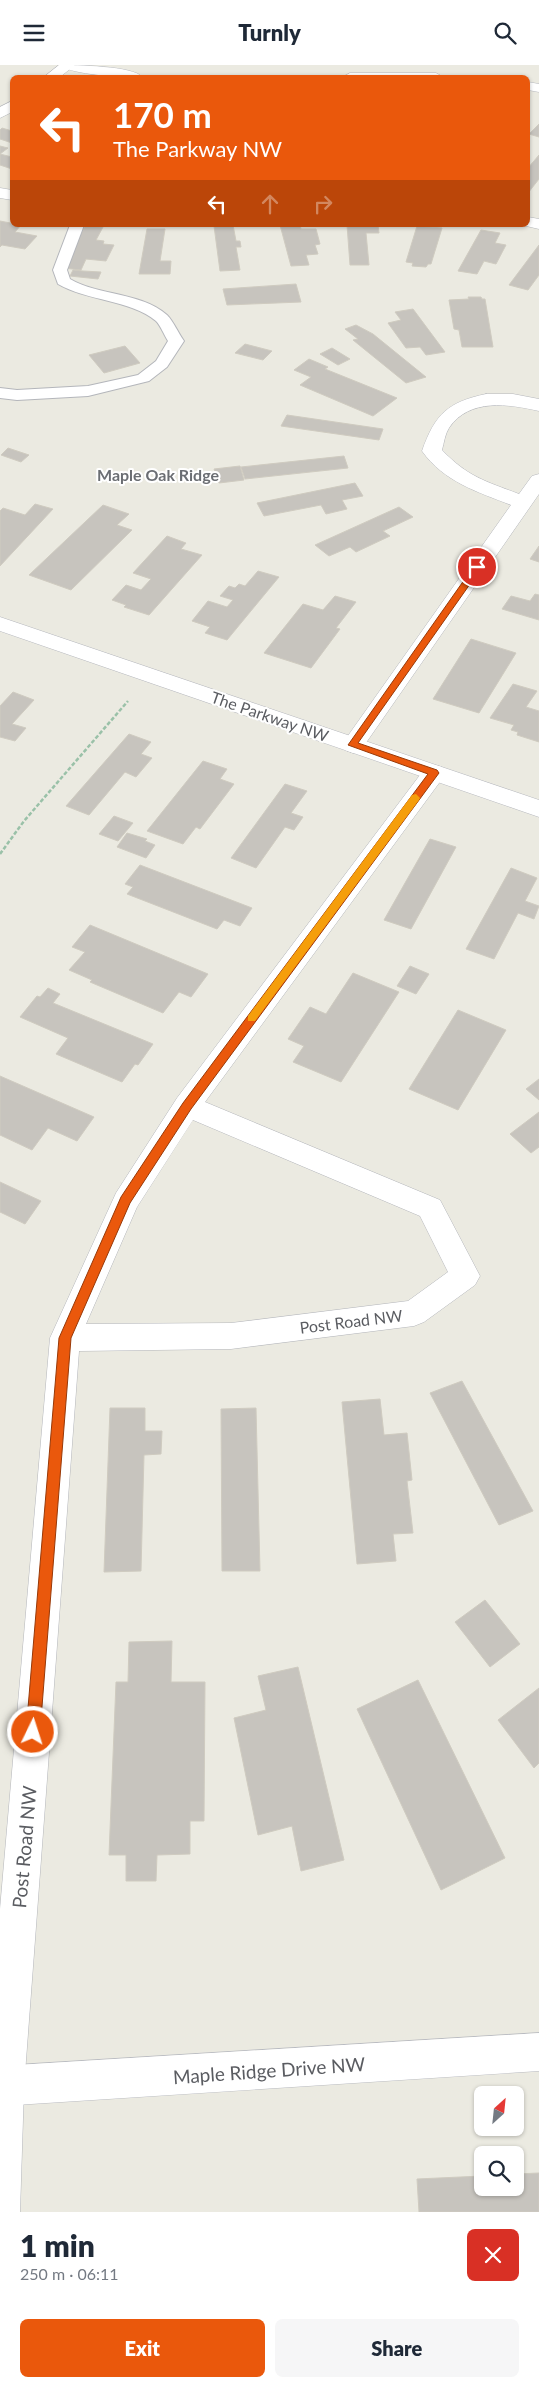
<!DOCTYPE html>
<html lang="en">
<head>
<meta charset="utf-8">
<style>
	body { margin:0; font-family:Lato,sans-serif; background:#f6f6f7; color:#1f2937; height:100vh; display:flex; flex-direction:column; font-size:19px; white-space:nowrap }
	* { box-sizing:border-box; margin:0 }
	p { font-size:16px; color:#747a83 }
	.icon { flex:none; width:28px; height:28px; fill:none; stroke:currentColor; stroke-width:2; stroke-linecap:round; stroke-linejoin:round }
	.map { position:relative; height:2147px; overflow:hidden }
	.sheet { display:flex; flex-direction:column; background:#fff; flex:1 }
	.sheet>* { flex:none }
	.hud { position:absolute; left:10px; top:10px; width:520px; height:152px; border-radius:8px; box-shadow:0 1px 4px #0004; background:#ea580c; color:#fff; overflow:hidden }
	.needle { width:32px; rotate:27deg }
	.buttons { position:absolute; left:474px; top:2021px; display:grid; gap:10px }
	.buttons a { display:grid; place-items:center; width:50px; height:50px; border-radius:8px; background:#fff; box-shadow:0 1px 4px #0004; font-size:25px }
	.pin { position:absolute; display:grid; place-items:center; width:42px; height:42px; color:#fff; margin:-21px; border:2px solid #fff; border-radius:50%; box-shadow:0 1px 5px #0007 }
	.me { position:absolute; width:55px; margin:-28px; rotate:4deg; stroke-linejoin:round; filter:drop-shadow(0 0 4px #0008) }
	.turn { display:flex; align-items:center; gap:18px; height:105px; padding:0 20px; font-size:22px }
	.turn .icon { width:65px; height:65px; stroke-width:2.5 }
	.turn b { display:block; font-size:35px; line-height:42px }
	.lanes { display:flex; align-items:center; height:48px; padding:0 20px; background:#0003; justify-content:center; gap:25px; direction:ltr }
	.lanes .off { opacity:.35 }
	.round { display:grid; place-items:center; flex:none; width:52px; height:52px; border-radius:8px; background:#f6f6f7 }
	.head { display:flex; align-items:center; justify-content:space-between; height:85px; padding:0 20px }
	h1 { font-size:30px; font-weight:800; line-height:38px }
	.primary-button { display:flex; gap:10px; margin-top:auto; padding:10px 20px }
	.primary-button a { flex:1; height:58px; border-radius:8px; background:#ea580c; color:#fff; font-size:20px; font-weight:800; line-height:58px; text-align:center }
	.primary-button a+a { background:#f6f6f7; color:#1f2937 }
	header { display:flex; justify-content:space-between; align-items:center; height:65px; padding:0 20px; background:#fff; font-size:22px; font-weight:800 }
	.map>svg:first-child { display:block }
	.building { fill:#c7c4be; stroke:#cfcbc0 }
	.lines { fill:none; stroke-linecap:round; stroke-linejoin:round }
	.lane-casing { stroke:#b4b6bb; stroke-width:2 }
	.street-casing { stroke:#b4b6bb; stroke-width:1 }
	.secondary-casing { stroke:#b7b9bf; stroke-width:1 }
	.path { stroke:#9ac1a8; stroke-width:2.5; stroke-dasharray:4 2; stroke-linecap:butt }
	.lane { fill:#fff; fill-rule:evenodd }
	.street { fill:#fff; fill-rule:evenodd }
	.secondary { fill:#fff; fill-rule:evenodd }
	.route { fill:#ea580c; stroke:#983908 }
	.slow { fill:#f59e0b }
	.labels { text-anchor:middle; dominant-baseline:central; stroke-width:4; stroke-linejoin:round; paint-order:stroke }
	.far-quarter-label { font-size:16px; font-weight:bold; fill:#6b6e73; stroke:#fff }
	.street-label { font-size:16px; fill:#5a5c61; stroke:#fff }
	.near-street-label { font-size:19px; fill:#5a5c61; stroke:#fff }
</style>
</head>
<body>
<header><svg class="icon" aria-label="menu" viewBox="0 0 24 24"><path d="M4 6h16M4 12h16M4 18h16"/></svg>Turnly<svg class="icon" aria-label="search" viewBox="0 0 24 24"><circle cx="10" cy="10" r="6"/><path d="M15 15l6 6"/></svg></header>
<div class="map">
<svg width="539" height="2147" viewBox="0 0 539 2147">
	<rect width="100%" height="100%" fill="#ebeae1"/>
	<!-- building -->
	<g class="building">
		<polygon points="539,59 539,72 529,69"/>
		<polygon points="2,63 12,66 12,78 0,74 0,65"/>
		<polygon points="0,81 8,83 0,89 12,92 12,104 0,100"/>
		<polygon points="539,90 539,114 528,128 528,103"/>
		<polygon points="0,156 21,160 15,167 37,171 25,184 2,180 0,182"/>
		<polygon points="233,160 236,176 240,176 241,182 236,182 240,205 220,206 214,161"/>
		<polygon points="280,160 300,160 301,164 316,164 320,179 315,180 318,189 306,190 309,200 291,201"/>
		<polygon points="347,160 378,160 379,168 366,168 369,200 350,200"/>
		<polygon points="85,161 103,162 96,175 104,176 103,179 114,180 106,196 86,194 81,205 63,203"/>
		<polygon points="417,161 442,163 431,199 428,199 426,202 412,201 413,198 406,197"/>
		<polygon points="147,164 165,164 160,196 171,196 170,209 139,209"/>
		<polygon points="481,165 500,168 495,178 506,180 496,199 484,196 477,209 458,206"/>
		<polygon points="539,180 539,210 528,225 509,220"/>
		<polygon points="73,205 83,206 101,207 98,214 70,211"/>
		<polygon points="296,219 301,237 227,240 223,224"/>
		<polygon points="468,232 481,232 482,234 485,234 493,282 462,282 459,265 454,264 449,235 469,234"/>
		<polygon points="413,244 445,287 426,290 420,282 406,283 388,258 401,255 395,247"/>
		<polygon points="356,260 373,269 426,312 406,318 353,275 358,274 345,264"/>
		<polygon points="245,279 272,286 263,295 235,288"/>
		<polygon points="125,281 140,298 104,308 89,290"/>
		<polygon points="332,283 350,294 338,300 320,289"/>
		<polygon points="309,294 328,302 325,304 397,333 373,351 300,320 311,312 294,305"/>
		<polygon points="287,350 383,364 379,375 281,361"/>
		<polygon points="8,383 29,390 21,397 1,390"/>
		<polygon points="344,391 348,403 245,414 241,402"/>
		<polygon points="240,401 244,415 219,418 214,404"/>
		<polygon points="355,418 363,431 342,435 347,444 326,449 321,440 264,451 257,438"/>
		<polygon points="35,439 53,444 0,501 0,446 3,443 25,450"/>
		<polygon points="103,440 129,449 117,460 132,465 71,525 29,510"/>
		<polygon points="399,442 413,452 383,466 390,471 356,487 350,482 329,491 315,480"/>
		<polygon points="167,471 186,478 181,484 202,490 149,550 124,542 126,540 112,535 126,520 141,525 151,514 133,508"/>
		<polygon points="539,481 539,497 530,494"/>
		<polygon points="258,506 279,512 227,575 205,568 210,562 192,556 208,536 227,542 233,535 220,531 229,521 235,523 239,519 245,521"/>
		<polygon points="535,529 539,530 539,555 502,544 511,531 530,536"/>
		<polygon points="335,531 356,537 336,563 340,564 311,603 264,588 303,539 323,545"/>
		<polygon points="471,574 516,588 479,648 433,634"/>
		<polygon points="513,619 537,626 526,642 539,646 539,677 517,670 518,667 511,665 514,660 490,653"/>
		<polygon points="13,627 34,635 12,659 26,663 15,676 0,672 0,641"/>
		<polygon points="129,669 151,677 141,689 152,693 136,712 125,707 89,750 66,741"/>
		<polygon points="203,696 227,704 220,714 234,719 200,764 196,762 183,779 147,766"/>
		<polygon points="285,719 307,726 291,748 303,752 294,765 285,762 256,803 231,793"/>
		<polygon points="114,751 133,758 118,776 99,769"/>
		<polygon points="127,768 147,774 145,776 155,780 146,793 117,782"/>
		<polygon points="430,774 456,782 411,864 384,855"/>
		<polygon points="140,800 252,843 240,861 224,855 217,864 127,829 133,822 125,819"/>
		<polygon points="511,803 537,813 525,836 539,841 534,854 518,848 494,894 466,884"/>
		<polygon points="90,860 208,909 191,932 179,927 163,948 90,917 92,915 69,905 85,887 72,882"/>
		<polygon points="410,901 429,909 416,929 397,921"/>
		<polygon points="353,908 399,927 341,1017 293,997 304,981 288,974 310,942 326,949"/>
		<polygon points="48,923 60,929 53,938 153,979 138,1000 135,999 122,1017 56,989 68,973 20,952 37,931 40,932"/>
		<polygon points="458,945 506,965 458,1045 409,1024"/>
		<polygon points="0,1011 94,1052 77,1076 48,1063 32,1085 0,1070"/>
		<polygon points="539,1014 539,1035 526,1024"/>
		<polygon points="539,1047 539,1082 531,1088 510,1069"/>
		<polygon points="0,1117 41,1136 25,1159 0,1147"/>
		<polygon points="462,1316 533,1446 499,1460 430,1328"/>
		<polygon points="380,1334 384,1370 407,1368 412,1415 407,1416 413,1468 393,1469 396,1496 357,1499 342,1337"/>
		<polygon points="110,1343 145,1343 145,1366 162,1366 161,1389 144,1390 141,1506 104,1507"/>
		<polygon points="256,1343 260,1506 222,1506 221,1344"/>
		<polygon points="485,1535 520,1579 490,1602 455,1557"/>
		<polygon points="172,1576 171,1617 205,1617 204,1756 190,1756 190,1789 157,1790 156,1816 126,1816 126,1790 109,1790 116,1617 128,1617 129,1577"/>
		<polygon points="298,1602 344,1795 301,1806 292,1761 258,1770 234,1653 266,1645 258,1611"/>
		<polygon points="418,1615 505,1793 441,1825 357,1644"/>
		<polygon points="539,1623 539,1698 534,1703 498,1655"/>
		<polygon points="539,2108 539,2147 419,2147 417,2114 482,2111 482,2122 515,2122 515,2109"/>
	</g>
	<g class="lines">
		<defs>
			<path id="lane" d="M70,160H84L67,205L70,214C99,231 141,227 167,250C174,257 178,268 184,276L167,302L149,316L88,331L17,335L0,333V323L17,325L88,321L138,310L156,296L168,276C164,270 161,261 156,256C131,235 87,236 58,219L53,205Z"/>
			<g id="street">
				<polygon points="59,0 75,0 60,12 44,12"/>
				<polygon points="12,36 12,47 0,53 0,42"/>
				<polygon points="0,123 12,125 12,135 0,133"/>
				<polygon points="528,152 539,154 539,164 522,160 528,160"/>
				<path d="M486,329H513L539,334V346C509,339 469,333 449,363C445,369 444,378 442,385C468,412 485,416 519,429L532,411L539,409V429L361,685L353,688L345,685L342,680L345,675L511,440C478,427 444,417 422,386C435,349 448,337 486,329Z"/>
				<path d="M434,700L442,702L445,708L442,714L205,1037L440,1135L480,1211L475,1220L424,1257L414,1261L231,1284L79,1286L24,2022L20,2147H0V1844L50,1273L116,1128L177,1033L426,702ZM193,1055L420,1151L448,1207L408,1236L231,1258L86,1259L137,1142Z"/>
			</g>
			<g id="secondary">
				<path d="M60,0C75,0 134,1 142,12C129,14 67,9 60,0Z"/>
				<polygon points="350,8 436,8 443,12 343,12"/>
				<polygon points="528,17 539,19 539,27 528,25"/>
				<polygon points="0,552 539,735 539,752 0,566"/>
				<polygon points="539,1968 539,2006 0,2041 0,2001"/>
			</g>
		</defs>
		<!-- lane casing -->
		<use href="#lane" class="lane-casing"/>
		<!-- street casing -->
		<use href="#street" class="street-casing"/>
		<!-- secondary casing -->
		<use href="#secondary" class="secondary-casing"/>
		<!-- path -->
		<polyline class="path" points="0,789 24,756 128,636"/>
		<!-- lane -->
		<use href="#lane" class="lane"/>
		<!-- street -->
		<use href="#street" class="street"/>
		<!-- secondary -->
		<use href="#secondary" class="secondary"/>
	</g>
	<!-- route -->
	<polygon class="route" points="474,501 482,502 358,678 437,705 439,708 191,1044 130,1138 71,1273 40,1667 38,1672 33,1674 28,1672 26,1667 59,1273 121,1132 183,1038 428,709 348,680"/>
	<!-- slow -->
	<polygon class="slow" points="416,729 420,733 419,735 255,956 248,956 248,951 412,730"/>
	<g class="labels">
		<!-- far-quarter labels -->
		<g class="far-quarter-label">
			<text x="158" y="409">Maple Oak Ridge</text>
		</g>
		<!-- street labels -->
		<g class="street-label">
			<text transform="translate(270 651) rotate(19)">The Parkway NW</text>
			<text transform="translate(351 1256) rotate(-7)">Post Road NW</text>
		</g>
		<!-- near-street labels -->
		<g class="near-street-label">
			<text transform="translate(24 1782) rotate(-85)">Post Road NW</text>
			<text transform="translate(269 2005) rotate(-4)">Maple Ridge Drive NW</text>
		</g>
	</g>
</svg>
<div class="buttons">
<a><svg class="needle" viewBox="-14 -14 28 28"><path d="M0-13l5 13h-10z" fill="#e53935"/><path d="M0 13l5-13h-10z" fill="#747a83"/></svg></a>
<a><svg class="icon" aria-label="search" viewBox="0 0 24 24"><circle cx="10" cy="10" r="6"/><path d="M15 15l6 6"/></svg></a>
</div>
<div class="pin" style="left:477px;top:502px;background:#d93025"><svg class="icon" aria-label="arrive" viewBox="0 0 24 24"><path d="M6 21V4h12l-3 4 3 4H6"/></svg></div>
<svg class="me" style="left:33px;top:1667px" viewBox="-20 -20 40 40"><circle r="17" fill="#ea580c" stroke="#fff" stroke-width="3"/><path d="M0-11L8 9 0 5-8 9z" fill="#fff"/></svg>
<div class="hud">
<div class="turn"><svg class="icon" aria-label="left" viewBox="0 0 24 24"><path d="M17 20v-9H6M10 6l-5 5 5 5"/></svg><div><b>170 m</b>The Parkway NW</div></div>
<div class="lanes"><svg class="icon" aria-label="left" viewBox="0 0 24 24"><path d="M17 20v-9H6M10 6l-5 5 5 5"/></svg><svg class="icon off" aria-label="ahead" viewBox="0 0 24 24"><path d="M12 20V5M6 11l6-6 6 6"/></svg><svg class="icon off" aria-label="right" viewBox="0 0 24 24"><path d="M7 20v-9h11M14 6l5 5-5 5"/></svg></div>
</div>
</div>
<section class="sheet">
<div class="head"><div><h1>1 min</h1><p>250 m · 06:11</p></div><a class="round" style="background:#d93025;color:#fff"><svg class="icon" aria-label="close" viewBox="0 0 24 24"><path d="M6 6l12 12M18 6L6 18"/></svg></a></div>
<div class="primary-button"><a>Exit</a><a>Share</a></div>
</section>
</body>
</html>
